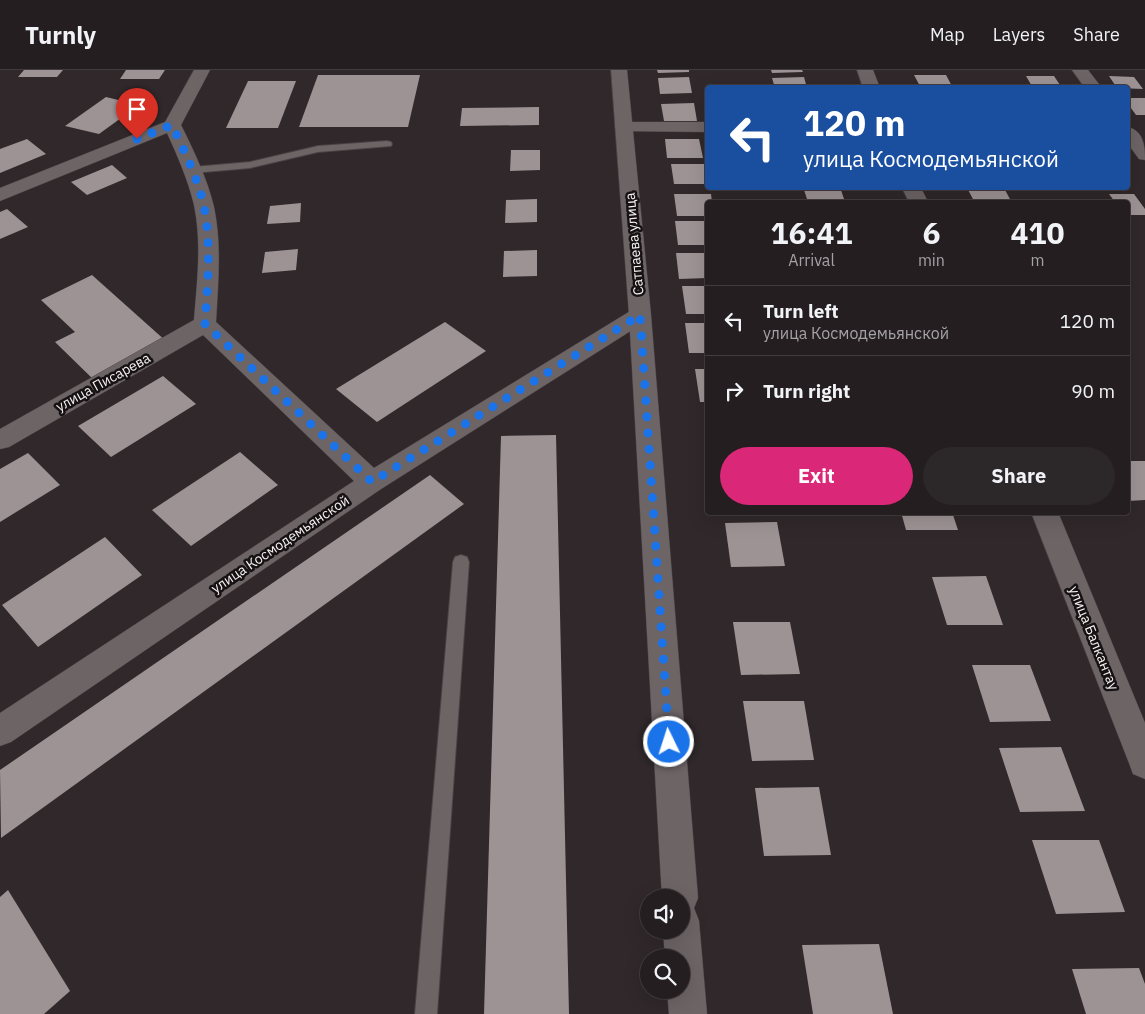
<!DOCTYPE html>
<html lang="en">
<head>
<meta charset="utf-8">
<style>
	body { margin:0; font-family:"IBM Plex Sans",sans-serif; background:#2c2729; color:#f1f3f6; height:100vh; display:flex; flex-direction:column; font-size:19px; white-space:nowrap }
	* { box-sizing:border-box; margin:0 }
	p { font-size:16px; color:#a3a2a5 }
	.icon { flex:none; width:28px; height:28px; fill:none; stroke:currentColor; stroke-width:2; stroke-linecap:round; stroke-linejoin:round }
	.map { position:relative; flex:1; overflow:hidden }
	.side { position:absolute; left:705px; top:130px; width:425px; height:315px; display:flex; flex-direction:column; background:#241e20; border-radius:5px; box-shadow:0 5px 20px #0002,0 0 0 1px #413c3e }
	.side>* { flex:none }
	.hud { position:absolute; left:705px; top:15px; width:425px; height:105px; border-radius:5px; box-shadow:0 5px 20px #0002,0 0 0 1px #413c3e; background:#1a4fa0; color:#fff; overflow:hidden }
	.buttons { position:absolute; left:640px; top:819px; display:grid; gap:10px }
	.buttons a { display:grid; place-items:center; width:50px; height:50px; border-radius:50%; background:#241e20; box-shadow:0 5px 20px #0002,0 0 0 1px #413c3e; font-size:25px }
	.pin { position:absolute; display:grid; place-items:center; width:42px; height:42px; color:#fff; margin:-51px -21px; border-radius:50% 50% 50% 0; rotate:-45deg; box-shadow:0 0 5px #0007 }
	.pin .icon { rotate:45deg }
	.me { position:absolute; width:55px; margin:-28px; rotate:356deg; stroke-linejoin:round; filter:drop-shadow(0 0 4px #0008) }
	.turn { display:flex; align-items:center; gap:18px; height:105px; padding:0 15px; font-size:22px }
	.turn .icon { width:65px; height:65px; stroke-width:2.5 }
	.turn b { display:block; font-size:35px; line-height:42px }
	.eta { display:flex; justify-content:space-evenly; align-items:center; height:85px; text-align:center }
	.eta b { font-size:30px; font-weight:700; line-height:35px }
	.button { display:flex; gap:10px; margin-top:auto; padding:10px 15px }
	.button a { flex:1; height:58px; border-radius:30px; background:#db2777; color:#fff; font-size:20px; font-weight:700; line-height:58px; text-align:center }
	.button a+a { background:#2c2729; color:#f1f3f6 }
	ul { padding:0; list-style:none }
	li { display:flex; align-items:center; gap:15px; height:70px; padding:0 15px; border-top:1px solid #413c3e }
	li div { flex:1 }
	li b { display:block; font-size:19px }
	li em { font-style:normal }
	header { display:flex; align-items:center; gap:30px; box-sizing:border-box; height:70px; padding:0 25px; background:#241e20; border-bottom:1px solid #413c3e }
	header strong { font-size:24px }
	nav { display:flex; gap:28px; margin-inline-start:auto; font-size:18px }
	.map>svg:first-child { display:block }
	.building { fill:#9d9395 }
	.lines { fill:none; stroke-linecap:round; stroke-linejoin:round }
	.service-casing { stroke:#4a4345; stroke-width:2 }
	.minor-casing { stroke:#4a4345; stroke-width:1 }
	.tertiary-casing { stroke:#4a4345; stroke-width:1 }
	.service { fill:#6d6466; fill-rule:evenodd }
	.minor { fill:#6d6466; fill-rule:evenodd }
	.tertiary { fill:#6d6466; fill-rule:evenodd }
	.route { stroke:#1a73e8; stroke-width:9; stroke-dasharray:0 16.2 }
	.labels { text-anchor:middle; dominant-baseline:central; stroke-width:5; stroke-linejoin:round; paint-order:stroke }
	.street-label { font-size:14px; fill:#f9f3f5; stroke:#161213 }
</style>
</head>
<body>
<header>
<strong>Turnly</strong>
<nav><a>Map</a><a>Layers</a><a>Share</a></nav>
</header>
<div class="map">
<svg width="1145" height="944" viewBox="0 0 1145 944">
	<rect width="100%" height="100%" fill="#30282a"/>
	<!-- building -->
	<g class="building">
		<polygon points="24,0 63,0 57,7 18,7"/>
		<polygon points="126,0 165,0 159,9 120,9"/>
		<polygon points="657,0 689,0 689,2 658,3"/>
		<polygon points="771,0 802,0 803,2 772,3"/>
		<polygon points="318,5 420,5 408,57 299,57"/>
		<polygon points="914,5 946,5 953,18 921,18"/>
		<polygon points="1026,6 1054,6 1062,18 1033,18"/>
		<polygon points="1109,6 1134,7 1143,19 1117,18"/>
		<polygon points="689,7 692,23 660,24 658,8"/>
		<polygon points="804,7 807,18 775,18 772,8"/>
		<polygon points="248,11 296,11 278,58 226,58"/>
		<polygon points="106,27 139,35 99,64 65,56"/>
		<polygon points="1128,28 1145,28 1145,45 1136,45 1128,34"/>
		<polygon points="694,33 697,51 664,51 661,34"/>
		<polygon points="539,37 539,55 460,56 462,38"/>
		<polygon points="27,69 46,84 0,103 0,79"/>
		<polygon points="665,69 699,69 703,88 667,88"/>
		<polygon points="511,80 540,80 540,100 510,101"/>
		<polygon points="671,94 706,94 708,114 674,114"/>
		<polygon points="112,95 127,108 87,125 71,112"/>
		<polygon points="967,118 1004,118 1011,131 974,131"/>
		<polygon points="804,120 841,120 845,132 808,132"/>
		<polygon points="674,124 711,124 712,132 708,132 708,146 677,146"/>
		<polygon points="1109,124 1134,124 1145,139 1145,145 1128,145 1128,132 1115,132"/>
		<polygon points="537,129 537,152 505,153 506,130"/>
		<polygon points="301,133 300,152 267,154 270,136"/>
		<polygon points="7,139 28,157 0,169 0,142"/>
		<polygon points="675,151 708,151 708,175 678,175"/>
		<polygon points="298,179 296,200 262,203 265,182"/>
		<polygon points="537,180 537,206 503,207 504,181"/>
		<polygon points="676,183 708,183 708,208 679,209"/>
		<polygon points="92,205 167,272 95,311 55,272 75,262 41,230"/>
		<polygon points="682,216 708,216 708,244 686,244"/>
		<polygon points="445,252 486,281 377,352 336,319"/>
		<polygon points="685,253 708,253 708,283 689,283"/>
		<polygon points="695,299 708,299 708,332 700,332"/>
		<polygon points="163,306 196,334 111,387 78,356"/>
		<polygon points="556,365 569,944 484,944 501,366"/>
		<polygon points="240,382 278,415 191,476 152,440"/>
		<polygon points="28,383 60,415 0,452 0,399"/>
		<polygon points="1128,391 1145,391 1145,430 1128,431"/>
		<polygon points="430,405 464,434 1,768 0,700"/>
		<polygon points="901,442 952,442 958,460 906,460"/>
		<polygon points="777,452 785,496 731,497 725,453"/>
		<polygon points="105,467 142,505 38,577 2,535"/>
		<polygon points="986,506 1003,555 947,555 932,507"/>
		<polygon points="733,552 790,552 800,604 741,605"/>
		<polygon points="972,595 1030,595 1051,651 990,652"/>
		<polygon points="743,631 804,631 814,690 752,691"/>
		<polygon points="1061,677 1085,741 1020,742 999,678"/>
		<polygon points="819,717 831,785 764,786 755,718"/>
		<polygon points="1032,770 1099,770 1125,842 1056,844"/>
		<polygon points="8,820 70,921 44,944 0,944 0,827"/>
		<polygon points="879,874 893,944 813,944 802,875"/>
		<polygon points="1139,898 1145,914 1145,944 1086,944 1072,899"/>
	</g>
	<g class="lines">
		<defs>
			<g id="service">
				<polygon points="387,71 391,72 392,74 391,76 318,82 250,98 193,103 187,100 193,97 250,92 318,76"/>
				<polygon points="461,485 467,487 469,492 437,944 415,944 453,492 455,487"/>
			</g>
			<g id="minor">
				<path d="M194,0H210L181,55C194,81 207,108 214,137C222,175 218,214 216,252L374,398L632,240L640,238L648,240L651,245L648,250L381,419L11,672L0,676V643L354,411L203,265L9,377L0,379V359L194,250C197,212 202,173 194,135C188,110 178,87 167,63L0,131V118L165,52Z"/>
				<polygon points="857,0 873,0 880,18 863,18"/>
				<polygon points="1072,0 1088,0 1102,18 1085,18"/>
				<polygon points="624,52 708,52 708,62 618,61 615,57 618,53"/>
				<path d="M1128,57C1144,61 1145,77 1145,90L1139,89L1128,74Z"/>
				<polygon points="902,118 921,118 928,132 909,132"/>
				<polygon points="1031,442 1058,442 1145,653 1145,709 1133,704 1129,693"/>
			</g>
			<polygon id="tertiary" points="611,0 627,0 651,245 698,828 694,838 699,851 707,944 669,944 667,920 681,920 681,888 665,888 663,860 681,860 681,828 662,828 629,245"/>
		</defs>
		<!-- service casing -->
		<use href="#service" class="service-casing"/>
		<!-- minor casing -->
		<use href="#minor" class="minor-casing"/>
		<!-- tertiary casing -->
		<use href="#tertiary" class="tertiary-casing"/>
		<!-- service -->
		<use href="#service" class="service"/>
		<!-- minor -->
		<use href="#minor" class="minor"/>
		<!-- tertiary -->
		<use href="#tertiary" class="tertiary"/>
	</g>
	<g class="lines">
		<!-- route -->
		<path class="route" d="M137,69L172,55C186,85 202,116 206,149C211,184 207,220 205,254L372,412L640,245L669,672"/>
	</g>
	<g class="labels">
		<!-- street labels -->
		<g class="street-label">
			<text transform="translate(634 174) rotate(-95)">Сатпаева улица</text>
			<text transform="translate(103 312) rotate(-29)">улица Писарева</text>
			<text transform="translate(280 474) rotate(-34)">улица Космодемьянской</text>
			<text transform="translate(1094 568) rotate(68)">улица Балкантау</text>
		</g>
	</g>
</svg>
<div class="buttons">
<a><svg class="icon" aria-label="sound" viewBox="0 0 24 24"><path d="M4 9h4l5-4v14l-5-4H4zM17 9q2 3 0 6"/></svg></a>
<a><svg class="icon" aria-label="search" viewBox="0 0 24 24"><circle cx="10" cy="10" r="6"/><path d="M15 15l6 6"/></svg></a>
</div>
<div class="pin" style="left:137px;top:69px;background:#d93025"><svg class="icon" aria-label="arrive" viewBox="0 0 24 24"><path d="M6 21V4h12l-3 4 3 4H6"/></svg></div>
<svg class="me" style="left:669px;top:672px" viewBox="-20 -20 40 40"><circle r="17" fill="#1a73e8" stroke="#fff" stroke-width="3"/><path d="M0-11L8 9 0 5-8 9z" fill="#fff"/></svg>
<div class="hud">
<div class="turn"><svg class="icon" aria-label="left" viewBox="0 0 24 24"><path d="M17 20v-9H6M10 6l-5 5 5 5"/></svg><div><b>120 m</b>улица Космодемьянской</div></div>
</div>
<section class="side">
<div class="eta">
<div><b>16:41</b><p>Arrival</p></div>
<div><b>6</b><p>min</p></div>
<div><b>410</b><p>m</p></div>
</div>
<ul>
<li><svg class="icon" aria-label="left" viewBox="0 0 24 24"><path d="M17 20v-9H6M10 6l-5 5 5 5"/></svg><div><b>Turn left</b><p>улица Космодемьянской</p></div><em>120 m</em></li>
<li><svg class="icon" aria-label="right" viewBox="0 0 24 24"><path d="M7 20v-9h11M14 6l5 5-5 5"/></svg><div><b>Turn right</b></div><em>90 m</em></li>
</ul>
<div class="button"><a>Exit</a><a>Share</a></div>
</section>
</div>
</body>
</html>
